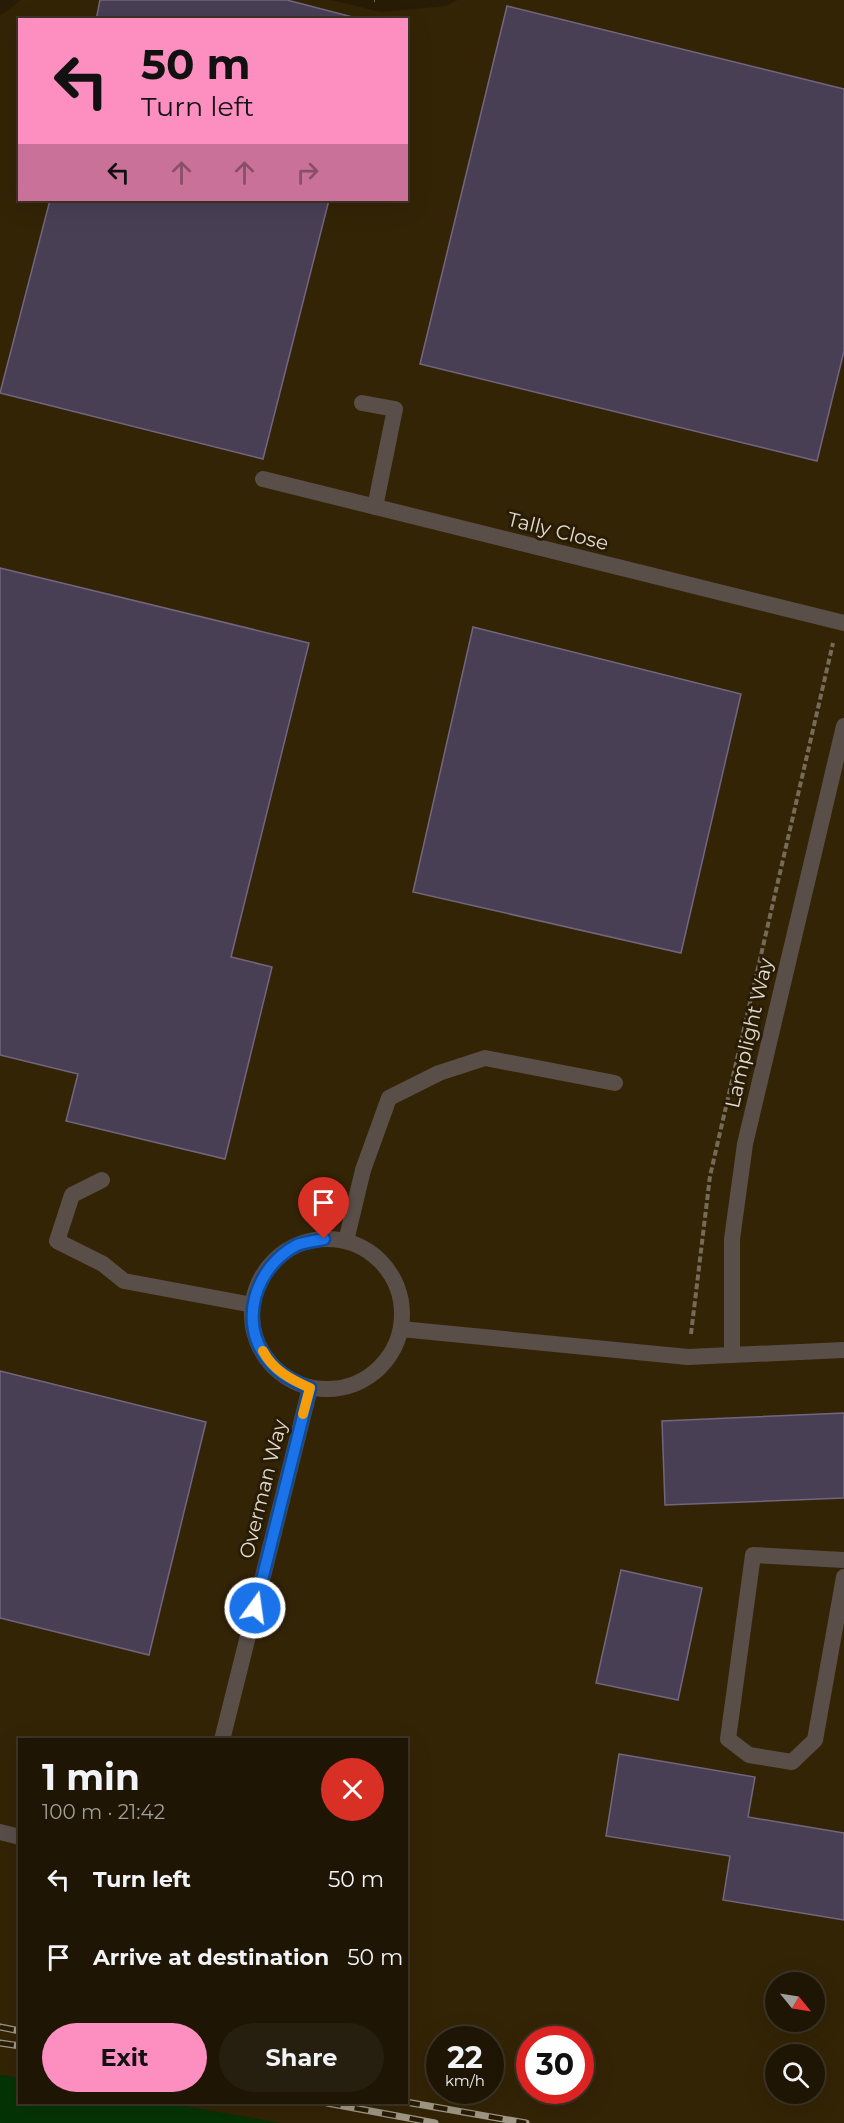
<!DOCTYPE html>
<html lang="en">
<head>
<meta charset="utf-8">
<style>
	body { margin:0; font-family:Montserrat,sans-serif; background:#261e0e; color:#f1f3f6; height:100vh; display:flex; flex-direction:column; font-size:22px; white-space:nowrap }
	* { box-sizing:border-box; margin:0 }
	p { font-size:20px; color:#a19f9a }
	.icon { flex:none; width:33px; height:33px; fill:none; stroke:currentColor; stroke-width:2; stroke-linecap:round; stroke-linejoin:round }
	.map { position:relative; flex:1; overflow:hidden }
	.panel { position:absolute; left:18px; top:1738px; width:390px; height:366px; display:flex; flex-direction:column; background:#1e1504; border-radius:0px; box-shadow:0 6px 24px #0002,0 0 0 2px #3c3426 }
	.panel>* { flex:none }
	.hud { position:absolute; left:18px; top:18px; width:390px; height:183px; border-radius:0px; box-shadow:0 6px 24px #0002,0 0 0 2px #3c3426; background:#fd8ec0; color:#111; overflow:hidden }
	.needle { width:39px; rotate:120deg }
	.tools { position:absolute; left:765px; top:1972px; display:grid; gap:12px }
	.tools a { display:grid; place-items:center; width:60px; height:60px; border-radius:50%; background:#1e1504; box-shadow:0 6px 24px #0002,0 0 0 2px #3c3426; font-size:30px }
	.speed { position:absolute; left:426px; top:2026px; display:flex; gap:12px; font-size:30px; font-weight:700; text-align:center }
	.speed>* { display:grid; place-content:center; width:78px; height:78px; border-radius:50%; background:#1e1504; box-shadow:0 6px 24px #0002,0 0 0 2px #3c3426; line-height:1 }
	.speed small { font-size:15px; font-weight:400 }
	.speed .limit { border:9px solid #d22; background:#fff; color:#111 }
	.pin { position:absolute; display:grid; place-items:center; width:51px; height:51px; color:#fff; margin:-62px -26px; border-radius:50% 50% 50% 0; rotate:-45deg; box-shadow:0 0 6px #0007 }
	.pin .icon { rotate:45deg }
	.me { position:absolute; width:66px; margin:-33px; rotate:14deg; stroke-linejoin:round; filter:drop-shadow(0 0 4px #0008) }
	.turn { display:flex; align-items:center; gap:21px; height:126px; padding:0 24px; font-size:27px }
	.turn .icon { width:78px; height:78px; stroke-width:2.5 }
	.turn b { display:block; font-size:42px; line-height:51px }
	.lanes { display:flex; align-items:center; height:57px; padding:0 24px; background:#0003; justify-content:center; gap:30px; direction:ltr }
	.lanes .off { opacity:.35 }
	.round { display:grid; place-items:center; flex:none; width:63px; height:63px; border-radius:32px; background:#261e0e }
	.headline { display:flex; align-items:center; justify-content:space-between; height:102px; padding:0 24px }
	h1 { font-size:36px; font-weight:700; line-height:45px }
	.primary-button { display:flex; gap:12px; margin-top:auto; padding:12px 24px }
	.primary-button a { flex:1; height:69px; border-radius:36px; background:#fd8ec0; color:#111; font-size:24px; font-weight:700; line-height:69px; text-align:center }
	.primary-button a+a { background:#261e0e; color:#f1f3f6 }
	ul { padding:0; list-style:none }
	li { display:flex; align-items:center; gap:18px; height:78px; padding:0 24px }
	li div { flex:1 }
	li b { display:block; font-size:22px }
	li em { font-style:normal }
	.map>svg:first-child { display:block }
	.built { fill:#342406; fill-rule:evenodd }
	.green { fill:#043405 }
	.building { fill:#493f55; stroke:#71667e; stroke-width:1.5 }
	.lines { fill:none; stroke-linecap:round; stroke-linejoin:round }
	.path { stroke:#756b58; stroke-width:4; stroke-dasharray:6 3; stroke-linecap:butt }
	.service { stroke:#5a4e49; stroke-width:16 }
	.minor { stroke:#5a4e49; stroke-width:16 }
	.rail-casing { stroke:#a09786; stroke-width:7 }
	.rail { stroke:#281c06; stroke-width:4.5; stroke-dasharray:14; stroke-linecap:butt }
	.route-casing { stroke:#114b97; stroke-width:15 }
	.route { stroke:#1a73e8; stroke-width:10 }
	.slow { stroke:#f59e0b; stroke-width:10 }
	.labels { text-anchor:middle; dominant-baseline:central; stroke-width:6; stroke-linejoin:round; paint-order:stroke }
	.street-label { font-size:20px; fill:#e3dbce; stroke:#281c06 }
</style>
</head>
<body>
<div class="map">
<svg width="844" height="2123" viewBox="0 0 844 2123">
	<rect width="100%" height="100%" fill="#281c06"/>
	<!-- built -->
	<path class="built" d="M21,0H331L381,12L446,6L458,0H844V2123H280L166,2103H406V1740H20L19,2078L0,2075V16ZM20,20H406V200H20ZM776,1983H814V2022H776ZM440,2040H490V2091H440ZM530,2040H580V2091H530ZM776,2055H814V2094H776Z"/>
	<!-- green -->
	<polygon class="green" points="0,2075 19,2078 20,2103 166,2103 280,2123 0,2123"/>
	<!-- building -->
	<g class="building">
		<polygon points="100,0 287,0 364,20 96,20"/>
		<polygon points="507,6 844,89 844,351 817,461 420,364"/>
		<polygon points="50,200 329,200 263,459 0,393"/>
		<polygon points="0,568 309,643 231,957 272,967 225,1159 66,1121 78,1074 0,1055"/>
		<polygon points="473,627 741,694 681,953 413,892"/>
		<polygon points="0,1371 206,1422 149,1655 0,1618"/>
		<polygon points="844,1413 844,1498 665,1505 662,1421"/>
		<polygon points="621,1570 702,1588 678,1700 596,1683"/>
		<polygon points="619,1754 755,1777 748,1817 844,1833 844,1920 723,1900 730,1856 606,1836"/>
	</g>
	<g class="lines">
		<!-- path -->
		<g class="path">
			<polyline points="374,0 375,0"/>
			<polyline points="691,1334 710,1176 833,643"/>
		</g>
		<!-- service -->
		<g class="service">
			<polyline points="362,403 395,409 375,507"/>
			<polyline points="363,1170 389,1098 439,1073 485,1058 615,1083"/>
			<polyline points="102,1180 72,1195 57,1241 103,1264 124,1281 253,1305"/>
			<polyline points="844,1560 753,1555 728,1739 749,1755 792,1762 815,1740 844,1577"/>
			<polyline points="0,1832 20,1837"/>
		</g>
		<!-- minor -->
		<g class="minor">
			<polyline points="263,479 844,623"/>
			<circle cx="327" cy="1314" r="75"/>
			<polyline points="346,1241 363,1170"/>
			<polyline points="401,1329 688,1357 844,1350"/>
			<polyline points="732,1355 732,1239 745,1144 844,726"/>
			<polyline points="222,1740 310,1388"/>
		</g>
		<defs>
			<g id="rail">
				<polyline points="0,2027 20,2031"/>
				<polyline points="0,2043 20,2046"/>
				<polyline points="406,2102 526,2123"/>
				<polyline points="327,2103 435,2123"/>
			</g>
		</defs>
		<!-- rail casing -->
		<use href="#rail" class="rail-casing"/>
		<!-- rail -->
		<use href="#rail" class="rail"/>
	</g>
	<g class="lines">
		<defs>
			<path id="route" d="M255,1608L310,1388C293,1381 279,1374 268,1360C237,1322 256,1266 297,1245C305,1242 315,1241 324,1239"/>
		</defs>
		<!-- route casing -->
		<use href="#route" class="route-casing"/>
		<!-- route -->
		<use href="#route" class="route"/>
		<!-- slow -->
		<path class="slow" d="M263,1351C273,1370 290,1379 310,1388L303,1414"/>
	</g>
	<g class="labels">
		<!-- street labels -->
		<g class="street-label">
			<text transform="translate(558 531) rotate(14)">Tally Close</text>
			<text transform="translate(749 1033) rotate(-77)">Lamplight Way</text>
			<text transform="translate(263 1489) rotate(-76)">Overman Way</text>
		</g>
	</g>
</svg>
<div class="tools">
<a><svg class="needle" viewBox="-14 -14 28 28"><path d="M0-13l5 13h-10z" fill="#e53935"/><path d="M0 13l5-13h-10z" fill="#a19f9a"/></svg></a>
<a><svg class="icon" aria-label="search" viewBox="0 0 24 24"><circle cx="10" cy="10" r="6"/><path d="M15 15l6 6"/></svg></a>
</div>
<div class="speed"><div>22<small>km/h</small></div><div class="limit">30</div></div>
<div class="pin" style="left:324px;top:1239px;background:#d93025"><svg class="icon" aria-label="arrive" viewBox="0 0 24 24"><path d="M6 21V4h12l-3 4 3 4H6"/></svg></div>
<svg class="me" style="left:255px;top:1608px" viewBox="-20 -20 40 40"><circle r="17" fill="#1a73e8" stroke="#fff" stroke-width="3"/><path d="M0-11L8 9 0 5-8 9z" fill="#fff"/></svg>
<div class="hud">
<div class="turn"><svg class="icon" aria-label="left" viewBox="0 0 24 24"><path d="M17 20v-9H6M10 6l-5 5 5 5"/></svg><div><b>50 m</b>Turn left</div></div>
<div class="lanes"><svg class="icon" aria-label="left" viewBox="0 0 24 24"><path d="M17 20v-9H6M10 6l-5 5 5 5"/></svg><svg class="icon off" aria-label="ahead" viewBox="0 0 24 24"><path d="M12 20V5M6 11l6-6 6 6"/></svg><svg class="icon off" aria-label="ahead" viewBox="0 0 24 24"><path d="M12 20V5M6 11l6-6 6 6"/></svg><svg class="icon off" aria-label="right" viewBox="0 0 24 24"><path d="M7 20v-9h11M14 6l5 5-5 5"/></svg></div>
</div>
<section class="panel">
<div class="headline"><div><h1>1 min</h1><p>100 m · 21:42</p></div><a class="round" style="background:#d93025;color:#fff"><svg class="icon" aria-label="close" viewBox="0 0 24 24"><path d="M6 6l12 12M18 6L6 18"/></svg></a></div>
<ul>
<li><svg class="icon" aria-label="left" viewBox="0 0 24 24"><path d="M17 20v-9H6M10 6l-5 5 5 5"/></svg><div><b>Turn left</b></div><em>50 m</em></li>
<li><svg class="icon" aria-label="arrive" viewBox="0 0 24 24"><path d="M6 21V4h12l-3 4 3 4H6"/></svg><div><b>Arrive at destination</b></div><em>50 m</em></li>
</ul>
<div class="primary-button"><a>Exit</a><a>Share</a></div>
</section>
</div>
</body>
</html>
